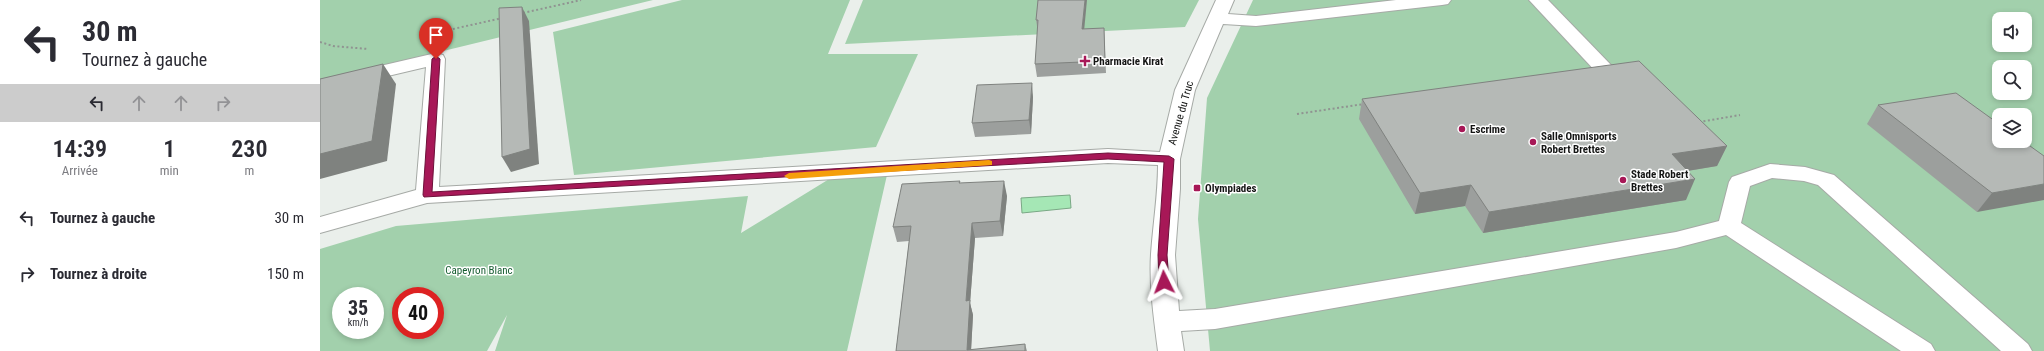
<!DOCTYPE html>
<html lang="fr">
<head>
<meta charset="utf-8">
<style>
	body { margin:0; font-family:"Roboto Condensed",sans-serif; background:#f2f2f3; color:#2b2b33; height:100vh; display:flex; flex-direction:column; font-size:15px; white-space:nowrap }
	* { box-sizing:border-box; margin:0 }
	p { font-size:13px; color:#7c7c81 }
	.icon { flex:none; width:22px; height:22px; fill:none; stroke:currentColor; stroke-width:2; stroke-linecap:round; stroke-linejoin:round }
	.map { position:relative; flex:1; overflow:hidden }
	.side { display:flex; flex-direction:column; background:#fff; width:320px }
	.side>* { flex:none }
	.banner { background:#fff; color:#2b2b33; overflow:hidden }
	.buttons { position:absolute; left:1672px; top:12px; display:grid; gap:8px }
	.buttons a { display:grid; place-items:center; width:40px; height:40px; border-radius:8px; background:#fff; box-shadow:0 2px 6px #0003; font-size:20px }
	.speed { position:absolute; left:12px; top:287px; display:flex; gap:8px; font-size:20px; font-weight:700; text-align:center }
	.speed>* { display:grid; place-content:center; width:52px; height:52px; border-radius:50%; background:#fff; box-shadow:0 2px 6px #0003; line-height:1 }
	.speed small { font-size:10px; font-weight:400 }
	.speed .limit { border:6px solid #d22; background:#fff; color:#111 }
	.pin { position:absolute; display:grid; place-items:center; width:34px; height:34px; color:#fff; margin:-41px -17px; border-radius:50% 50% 50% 0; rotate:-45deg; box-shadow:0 0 4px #0007 }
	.pin .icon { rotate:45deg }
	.me { position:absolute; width:44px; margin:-22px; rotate:357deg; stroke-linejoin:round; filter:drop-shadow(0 0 3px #0008) }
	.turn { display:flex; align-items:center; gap:14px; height:84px; padding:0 16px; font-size:18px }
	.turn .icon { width:52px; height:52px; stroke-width:2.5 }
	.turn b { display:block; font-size:28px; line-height:34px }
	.lanes { display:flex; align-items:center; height:38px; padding:0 16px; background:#0003; justify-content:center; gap:20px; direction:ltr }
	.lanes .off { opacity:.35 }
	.eta { display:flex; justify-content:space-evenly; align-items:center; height:68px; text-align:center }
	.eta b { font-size:24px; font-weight:600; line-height:28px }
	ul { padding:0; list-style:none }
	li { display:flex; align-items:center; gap:12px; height:56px; padding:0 16px }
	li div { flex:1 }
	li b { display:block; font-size:15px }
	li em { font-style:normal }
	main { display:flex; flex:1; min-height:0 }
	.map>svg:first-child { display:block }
	.green { fill:#a2d0ac; fill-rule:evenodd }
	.water { fill:#a5e7b5; stroke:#7aa885 }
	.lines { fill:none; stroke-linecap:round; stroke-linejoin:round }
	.minor-casing { stroke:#a6aaa6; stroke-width:2 }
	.path { stroke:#909391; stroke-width:2; stroke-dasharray:2 2.5; stroke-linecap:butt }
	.minor { fill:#fff; fill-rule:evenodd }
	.wall { fill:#9c9f9d }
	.shaded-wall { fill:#7f827f }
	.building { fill:#b5b9b6; stroke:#7f827f }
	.route { fill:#a71857; stroke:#6d1039 }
	.slow { fill:#f59e0b }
	.poi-dot { fill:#a71857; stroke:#fff; stroke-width:1.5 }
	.labels { text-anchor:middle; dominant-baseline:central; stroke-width:3; stroke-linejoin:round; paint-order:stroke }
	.poi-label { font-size:11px; font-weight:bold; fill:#141514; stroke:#fff; text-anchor:start }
	.street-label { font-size:11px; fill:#141514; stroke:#fff }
	.park-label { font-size:11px; fill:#165d31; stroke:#fff }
</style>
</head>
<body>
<main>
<section class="side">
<div class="banner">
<div class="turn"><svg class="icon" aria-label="left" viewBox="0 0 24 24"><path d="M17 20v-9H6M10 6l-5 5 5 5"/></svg><div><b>30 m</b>Tournez à gauche</div></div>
<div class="lanes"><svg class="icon" aria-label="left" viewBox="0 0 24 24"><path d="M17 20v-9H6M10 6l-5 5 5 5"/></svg><svg class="icon off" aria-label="ahead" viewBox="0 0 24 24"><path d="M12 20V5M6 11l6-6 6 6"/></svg><svg class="icon off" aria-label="ahead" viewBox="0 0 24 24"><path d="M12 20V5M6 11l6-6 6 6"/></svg><svg class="icon off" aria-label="right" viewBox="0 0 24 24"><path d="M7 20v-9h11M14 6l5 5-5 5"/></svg></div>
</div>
<div class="eta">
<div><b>14:39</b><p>Arrivée</p></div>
<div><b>1</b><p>min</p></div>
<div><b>230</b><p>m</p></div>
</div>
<ul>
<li><svg class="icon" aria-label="left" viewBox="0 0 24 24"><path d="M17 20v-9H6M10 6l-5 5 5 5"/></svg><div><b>Tournez à gauche</b></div><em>30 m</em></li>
<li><svg class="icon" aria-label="right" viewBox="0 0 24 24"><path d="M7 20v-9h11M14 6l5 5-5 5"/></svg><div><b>Tournez à droite</b></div><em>150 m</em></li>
</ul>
</section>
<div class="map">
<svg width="1724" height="351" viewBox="0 0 1724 351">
	<rect width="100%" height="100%" fill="#eaefeb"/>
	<!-- green -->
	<g class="green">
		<polygon points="0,0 333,0 0,81"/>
		<polygon points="362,0 530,0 508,54 598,54 556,147 254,175 233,32"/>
		<polygon points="543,0 879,0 865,27 525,44"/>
		<path d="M933,0H1724V351H890L878,219L887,98ZM1679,19H1705V45H1679ZM1679,67H1705V93H1679ZM1679,115H1705V141H1679Z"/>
		<path d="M519,173L567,175L527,351H175L187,315L167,351H0V249L76,226L428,196L421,233ZM21,296H55V330H21ZM81,296H115V330H81Z"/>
	</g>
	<!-- water -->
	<polygon class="water" points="750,195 751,208 702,213 701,198"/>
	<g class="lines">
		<defs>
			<g id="minor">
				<path d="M896,0H914L908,14L936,16L1076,0H1131L1128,4L1122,5L936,26L903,24L875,90L860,159V189L855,255L859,311L895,309L1356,232L1399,221L1409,182L1412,177L1450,164L1485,167L1514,175L1708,344L1712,351H1681L1498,185L1484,181L1452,178L1430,186L1421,223L1611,344L1615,351H1581L1406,235L1356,248L895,329L861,331L864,351H838C834,320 829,285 831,254C833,224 838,195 838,165L788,163L107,203L0,233V217L96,190L106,67L0,92V80L116,53L123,55L125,59L119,187L788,149L840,152L855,90Z"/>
				<polygon points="1209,0 1228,0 1292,66 1295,70 1292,74 1285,76 1278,74"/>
			</g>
		</defs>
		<!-- minor casing -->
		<use href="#minor" class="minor-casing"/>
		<!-- path -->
		<g class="path">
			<polyline points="203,13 261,0"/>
			<polyline points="111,34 182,18"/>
			<polyline points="0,42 13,46 48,49"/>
			<polyline points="977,114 1044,104"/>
			<polyline points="1379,122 1420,115"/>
		</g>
		<!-- minor -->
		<use href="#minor" class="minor"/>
	</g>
	<!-- wall -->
	<g class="wall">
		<polygon points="718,0 764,29 784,28 786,73 717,77 715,64 718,32 716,20"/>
		<polygon points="713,97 711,134 655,137 652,123"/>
		<polygon points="1042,99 1407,146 1397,166 1367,171 1366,200 1163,233 1145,206 1095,214 1039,119"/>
		<polygon points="1558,105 1724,156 1657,212 1547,124"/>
		<polygon points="640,181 640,183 687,196 683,236 655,238 650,303 653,315 651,350 705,344 707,351 576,351 589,241 577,242 573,227"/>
	</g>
	<!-- shaded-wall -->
	<g class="shaded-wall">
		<polygon points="765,0 767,0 763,42 762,29"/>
		<polygon points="202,7 209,21 219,164 191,172 182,157"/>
		<polygon points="63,64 76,84 67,161 0,179 0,154"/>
		<polygon points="712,83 713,97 711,134 709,120"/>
		<polygon points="1407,146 1397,166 1343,175 1352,154"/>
		<polygon points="1375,179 1366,200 1163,233 1169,212"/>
		<polygon points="684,181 687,196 683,236 680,221"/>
		<polygon points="1724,184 1724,200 1657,212 1672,193"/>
		<polygon points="1151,185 1145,206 1095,214 1100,193"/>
		<polygon points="652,223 655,238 650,303 653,315 651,351 647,351 646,301"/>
	</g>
	<!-- building -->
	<g class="building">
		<polygon points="718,0 765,0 762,29 784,28 785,61 715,64 718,20 716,20"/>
		<polygon points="202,7 210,149 182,157 179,8"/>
		<polygon points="1319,61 1407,146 1352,154 1375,179 1169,212 1151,185 1100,193 1042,99"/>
		<polygon points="63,64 52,141 0,154 0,79"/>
		<polygon points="712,83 709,120 652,123 657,85"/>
		<polygon points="1636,93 1679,124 1679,141 1703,141 1724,156 1724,184 1672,193 1558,105"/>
		<polygon points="640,181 639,183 684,181 680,221 652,223 646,301 650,300 647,350 705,344 705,351 576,351 591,226 573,227 582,184"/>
	</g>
	<!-- route -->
	<polygon class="route" points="116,56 120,59 112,192 788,153 849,156 854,159 847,255 849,282 844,286 839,282 838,255 844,162 788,159 104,197 103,195 112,59"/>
	<!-- slow -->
	<polygon class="slow" points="669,160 672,161 672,165 469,179 464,176 469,173"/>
	<!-- markers -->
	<g class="poi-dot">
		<path d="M763 55h4v4h4v4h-4v4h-4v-4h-4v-4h4z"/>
		<circle cx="1142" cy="129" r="4"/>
		<circle cx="1213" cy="142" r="4"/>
		<circle cx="1303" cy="180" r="4"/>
		<rect x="873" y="184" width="8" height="8" rx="2"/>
	</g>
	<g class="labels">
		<!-- poi labels -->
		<g class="poi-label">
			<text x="773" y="61">Pharmacie Kirat</text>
			<text x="1150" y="129">Escrime</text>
			<text x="1221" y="136">Salle Omnisports<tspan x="1221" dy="13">Robert Brettes</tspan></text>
			<text x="1311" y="174">Stade Robert<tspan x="1311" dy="13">Brettes</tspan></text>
			<text x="885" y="188">Olympiades</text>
		</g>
		<!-- street labels -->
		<g class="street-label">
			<text transform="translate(861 113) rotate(-74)">Avenue du Truc</text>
		</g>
		<!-- park labels -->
		<g class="park-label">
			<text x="159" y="270">Capeyron Blanc</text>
		</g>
	</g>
</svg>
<div class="buttons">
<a><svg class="icon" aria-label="sound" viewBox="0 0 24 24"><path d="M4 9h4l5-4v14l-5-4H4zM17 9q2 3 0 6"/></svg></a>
<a><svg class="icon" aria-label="search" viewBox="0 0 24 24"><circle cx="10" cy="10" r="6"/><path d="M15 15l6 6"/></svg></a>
<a><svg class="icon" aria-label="layers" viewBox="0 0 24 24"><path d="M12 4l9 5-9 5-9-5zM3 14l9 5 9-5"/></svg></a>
</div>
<div class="speed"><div>35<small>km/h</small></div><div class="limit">40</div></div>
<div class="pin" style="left:116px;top:59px;background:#d93025"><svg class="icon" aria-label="arrive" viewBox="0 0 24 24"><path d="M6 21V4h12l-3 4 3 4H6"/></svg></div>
<svg class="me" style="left:844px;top:282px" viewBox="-20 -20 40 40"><path d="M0-17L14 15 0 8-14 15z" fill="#a71857" stroke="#fff" stroke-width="4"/></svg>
</div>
</main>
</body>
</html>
